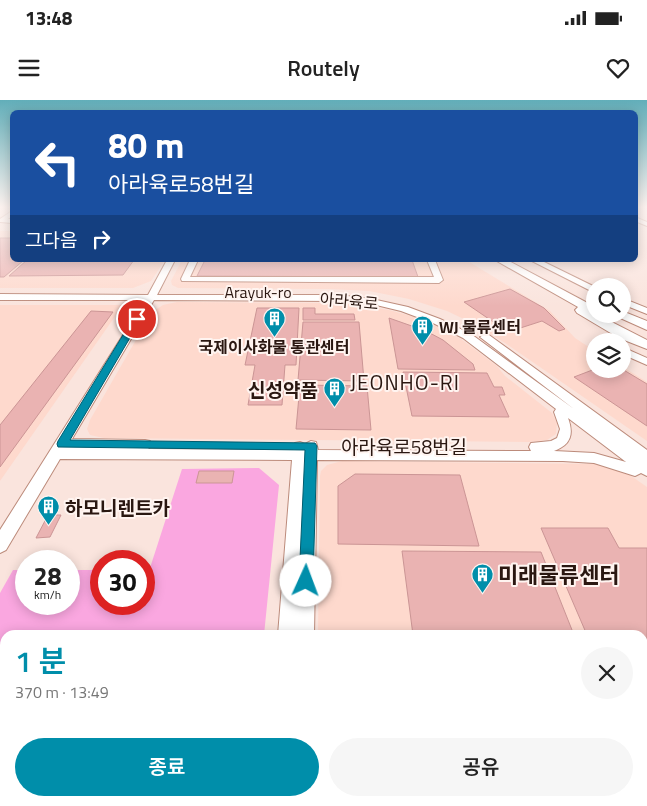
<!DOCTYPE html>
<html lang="ko">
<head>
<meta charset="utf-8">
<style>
	body { margin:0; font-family:"Titillium Web","Noto Sans KR",sans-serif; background:#f6f6f6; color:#222; height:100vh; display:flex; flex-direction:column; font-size:19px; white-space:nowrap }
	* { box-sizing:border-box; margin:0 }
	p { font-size:16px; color:#767676 }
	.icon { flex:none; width:28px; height:28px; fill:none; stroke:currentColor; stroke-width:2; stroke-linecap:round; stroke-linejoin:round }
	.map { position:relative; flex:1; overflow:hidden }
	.sheet { position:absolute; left:0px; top:530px; width:648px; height:176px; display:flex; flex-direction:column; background:#fff; border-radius:15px 15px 0 0; box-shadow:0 2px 12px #0003 }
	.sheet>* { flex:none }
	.top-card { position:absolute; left:10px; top:10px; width:628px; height:152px; border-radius:8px; box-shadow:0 2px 12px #0003; background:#1a4fa0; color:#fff; overflow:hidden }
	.fabs { position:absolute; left:586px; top:178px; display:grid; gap:10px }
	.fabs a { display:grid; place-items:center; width:45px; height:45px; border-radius:50%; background:#fff; box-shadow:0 2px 12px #0003; font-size:25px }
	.speed { position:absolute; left:15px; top:450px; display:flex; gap:10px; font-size:25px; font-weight:700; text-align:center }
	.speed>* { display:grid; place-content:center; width:65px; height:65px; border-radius:50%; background:#fff; box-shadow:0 2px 12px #0003; line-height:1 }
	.speed small { font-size:12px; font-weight:400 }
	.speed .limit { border:8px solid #d22; background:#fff; color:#111 }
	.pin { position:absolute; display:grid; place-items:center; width:42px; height:42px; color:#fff; margin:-21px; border:2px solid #fff; border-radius:50%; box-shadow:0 1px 5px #0007 }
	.me { position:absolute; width:55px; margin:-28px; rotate:2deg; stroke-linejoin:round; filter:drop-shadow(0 0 4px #0008) }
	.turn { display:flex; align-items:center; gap:18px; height:105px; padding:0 15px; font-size:22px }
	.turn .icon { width:65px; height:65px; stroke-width:2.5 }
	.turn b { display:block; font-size:35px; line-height:42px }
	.then { display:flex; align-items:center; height:48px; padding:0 15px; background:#0003; gap:10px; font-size:19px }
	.round { display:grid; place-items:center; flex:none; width:52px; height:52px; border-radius:26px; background:#f6f6f6 }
	.head { display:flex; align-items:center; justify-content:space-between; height:85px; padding:0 15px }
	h1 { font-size:30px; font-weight:600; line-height:38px; color:#008eaa }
	.cta { display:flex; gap:10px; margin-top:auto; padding:10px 15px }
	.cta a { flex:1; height:58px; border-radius:30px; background:#008eaa; color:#fff; font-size:20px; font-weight:600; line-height:58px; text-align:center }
	.cta a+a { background:#f6f6f6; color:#222 }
	.status { display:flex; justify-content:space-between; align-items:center; height:35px; padding:0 25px; background:#fff; direction:ltr }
	.status svg { height:14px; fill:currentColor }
	header { display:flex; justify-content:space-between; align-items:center; height:65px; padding:0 15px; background:#fff; font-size:22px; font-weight:600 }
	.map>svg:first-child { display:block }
	.built { fill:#fed9cd }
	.green { fill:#faa7e0 }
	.building { fill:#eab3b2; stroke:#cb9595 }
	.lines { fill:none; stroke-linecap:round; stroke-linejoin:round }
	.minor-casing { stroke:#bc8b7b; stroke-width:2 }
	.major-casing { stroke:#bc8b7b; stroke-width:2 }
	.minor { fill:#fff; fill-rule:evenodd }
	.major { fill:#fff; fill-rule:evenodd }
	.route { fill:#008eaa; stroke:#005c6e }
	.labels { text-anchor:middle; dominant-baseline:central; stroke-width:4; stroke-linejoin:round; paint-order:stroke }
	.far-street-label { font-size:16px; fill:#2a1711; stroke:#fff4f0 }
	.far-poi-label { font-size:16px; font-weight:bold; fill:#2a1711; stroke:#fff4f0; text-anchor:start }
	.poi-label { font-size:19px; font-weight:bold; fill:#2a1711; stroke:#fff4f0; text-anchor:end }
	.street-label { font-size:19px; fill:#2a1711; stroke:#fff4f0 }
	.quarter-label { font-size:21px; letter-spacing:1px; fill:#2a1711; stroke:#fff4f0 }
	.near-poi-label { font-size:22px; font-weight:bold; fill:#2a1711; stroke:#fff4f0; text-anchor:start }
</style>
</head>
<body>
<div class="status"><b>13:48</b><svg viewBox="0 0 49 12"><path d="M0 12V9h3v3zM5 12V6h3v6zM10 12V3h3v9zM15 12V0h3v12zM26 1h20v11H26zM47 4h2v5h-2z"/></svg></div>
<header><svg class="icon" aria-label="menu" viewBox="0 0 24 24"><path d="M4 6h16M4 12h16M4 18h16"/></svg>Routely<svg class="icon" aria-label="heart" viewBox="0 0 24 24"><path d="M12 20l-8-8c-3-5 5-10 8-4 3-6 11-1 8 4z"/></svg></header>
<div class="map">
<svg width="647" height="706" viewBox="0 0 647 706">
	<rect width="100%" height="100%" fill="#fae4dd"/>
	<!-- built -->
	<g class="built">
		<polygon points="0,131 12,131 12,160 165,160 151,181 133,188 0,188"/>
		<polygon points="182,160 466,160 550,211 575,238 595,251 595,269 623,267 647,282 647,341 505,243 472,223 447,211 409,199 369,191 330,189 178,188 172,185 171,181"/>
		<polygon points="177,202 344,203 389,210 422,219 461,239 497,266 505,276 552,313 557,323 556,334 547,340 529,342 104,338 90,335 87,329 90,320 152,212 163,205"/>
		<polygon points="0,205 123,205 0,381"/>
		<polygon points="342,361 597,364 624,371 647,387 647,706 316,706 316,701 642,701 642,535 318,535 320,376 321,371 327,365"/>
	</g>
	<!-- green -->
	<polygon class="green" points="259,368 279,385 264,535 5,535 5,700 0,700 0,493 13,470 26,470 26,504 69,504 69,470 101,470 101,504 144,504 144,471 149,471 182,369"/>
	<!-- building -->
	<g class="building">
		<polygon points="0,138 12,138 12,160 24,160 4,177 0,177"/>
		<polygon points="27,160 134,160 123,175 9,176"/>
		<polygon points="205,160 412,160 418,177 197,176"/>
		<polygon points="510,189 544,208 565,229 559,231 542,221 508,232 464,202"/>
		<polygon points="257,208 299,208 296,265 285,265 282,305 248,305 255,265 245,265"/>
		<polygon points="303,208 315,208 315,214 354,214 355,220 303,220"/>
		<polygon points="91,211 113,212 0,367 0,325"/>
		<polygon points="389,218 426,231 443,240 473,264 475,270 398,269"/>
		<polygon points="303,222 359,222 364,281 298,280"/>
		<polygon points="595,269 622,269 647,284 647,326 574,277"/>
		<polygon points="403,272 487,273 494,287 502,287 505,295 499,295 509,317 412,316"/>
		<polygon points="300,285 367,286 371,330 296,329"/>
		<polygon points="199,371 234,371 232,383 196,383"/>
		<polygon points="355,374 460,375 479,446 338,444 338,386"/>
		<polygon points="48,415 61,415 50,437 36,438"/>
		<polygon points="541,428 608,428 619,448 647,448 647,548 642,548 642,535 587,535"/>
		<polygon points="402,451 541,452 574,535 413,535"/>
		<polygon points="642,582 647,582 647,617 642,607"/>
		<polygon points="433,701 638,701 640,706 434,706"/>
	</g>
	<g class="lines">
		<defs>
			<g id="minor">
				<polygon points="12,111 12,116 8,119 12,119 12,123 0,122 0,119"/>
				<polygon points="635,117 647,122 647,126 635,121"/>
				<path d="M167,160H175L157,195H338L372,199L408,207L440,219L471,234L574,309L480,237L485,234L489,235L647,350V376L641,373L635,376L594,363L563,361L317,360L314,535H278L292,360L60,359L6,450L0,453V430L145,200H0V194L148,195ZM154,200L338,201L372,204L401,211L433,223L463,238L556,309L554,312L560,329L557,338L551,341L531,343L529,347L531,351L318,350L316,342L311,341L305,344L300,342L295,343L293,350L148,349L152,345L150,341L145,340L72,339ZM568,318L626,362L594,353L554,351C571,345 574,334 568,318Z"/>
				<polygon points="190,160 198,160 190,177 434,177 427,160 435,160 443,180 439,183 182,181 181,179"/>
				<polygon points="530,160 540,160 595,187 595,193"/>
				<polygon points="622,198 647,208 647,214 622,204"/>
				<polygon points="622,247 647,258 647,265 622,254"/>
				<rect x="265" y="701" width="45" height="5"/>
			</g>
			<g id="major">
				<polygon points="495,160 507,160 595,207 595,214 600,214 598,215 647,240 647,249 619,238 577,213 575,210 578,207"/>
				<polygon points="622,211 647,221 647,230 618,217 616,214 622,214"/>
			</g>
		</defs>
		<!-- minor casing -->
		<use href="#minor" class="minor-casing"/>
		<!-- major casing -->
		<use href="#major" class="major-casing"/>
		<!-- minor -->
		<use href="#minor" class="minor"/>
		<!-- major -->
		<use href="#major" class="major"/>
	</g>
	<!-- sky -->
	<linearGradient id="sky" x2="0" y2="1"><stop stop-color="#62aeb9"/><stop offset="0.52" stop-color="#fdf3f0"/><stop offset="1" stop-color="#fdf3f0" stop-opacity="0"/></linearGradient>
	<rect width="647" height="206" fill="url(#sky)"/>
	<!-- route -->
	<polygon class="route" points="134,217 141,219 70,340 315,343 317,346 313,481 311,486 306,488 301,486 299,481 305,350 58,347 57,344 58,341"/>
	<!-- icons -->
	<defs>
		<symbol id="building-pin" viewBox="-11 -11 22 30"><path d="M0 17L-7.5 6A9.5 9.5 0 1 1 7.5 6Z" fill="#008eaa" stroke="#fff4f0"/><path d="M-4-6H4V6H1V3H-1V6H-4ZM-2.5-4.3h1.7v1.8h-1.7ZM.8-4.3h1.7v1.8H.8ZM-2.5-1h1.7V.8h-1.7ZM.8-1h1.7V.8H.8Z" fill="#fff"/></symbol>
	</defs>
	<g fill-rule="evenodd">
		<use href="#building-pin" x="262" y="206" width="25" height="34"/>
		<use href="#building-pin" x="410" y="214" width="25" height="34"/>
		<use href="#building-pin" x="322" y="276" width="25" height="34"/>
		<use href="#building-pin" x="36" y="394" width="25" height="34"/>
		<use href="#building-pin" x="470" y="462" width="25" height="34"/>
	</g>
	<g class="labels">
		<!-- far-street labels -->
		<g class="far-street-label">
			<text x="258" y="192">Arayuk-ro</text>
			<text transform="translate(349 201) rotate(5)">아라육로</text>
		</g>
		<!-- far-poi labels -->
		<g class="far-poi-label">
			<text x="439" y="227">WJ 물류센터</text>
			<text x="274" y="247" text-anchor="middle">국제이사화물 통관센터</text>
		</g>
		<!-- poi labels -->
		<g class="poi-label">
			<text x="318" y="289">신성약품</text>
			<text x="65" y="407" text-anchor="start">하모니렌트카</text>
		</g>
		<!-- street labels -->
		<g class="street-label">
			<text x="404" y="346">아라육로58번길</text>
		</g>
		<!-- quarter labels -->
		<g class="quarter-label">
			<text x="405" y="282">JEONHO-RI</text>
		</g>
		<!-- near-poi labels -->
		<g class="near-poi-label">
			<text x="498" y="475">미래물류센터</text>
		</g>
	</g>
</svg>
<div class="fabs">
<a><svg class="icon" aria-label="search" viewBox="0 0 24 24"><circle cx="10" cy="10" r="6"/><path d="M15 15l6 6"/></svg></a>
<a><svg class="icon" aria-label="layers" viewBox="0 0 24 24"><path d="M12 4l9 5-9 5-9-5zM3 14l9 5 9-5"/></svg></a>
</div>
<div class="speed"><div>28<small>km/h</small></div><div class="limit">30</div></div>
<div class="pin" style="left:137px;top:219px;background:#d93025"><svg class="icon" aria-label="arrive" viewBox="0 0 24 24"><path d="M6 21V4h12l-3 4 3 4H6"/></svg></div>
<svg class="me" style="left:306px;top:481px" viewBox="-20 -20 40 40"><circle r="19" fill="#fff"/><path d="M0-13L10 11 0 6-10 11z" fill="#008eaa"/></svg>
<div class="top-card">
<div class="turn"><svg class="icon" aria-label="left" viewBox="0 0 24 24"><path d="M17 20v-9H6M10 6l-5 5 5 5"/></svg><div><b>80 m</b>아라육로58번길</div></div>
<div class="then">그다음<svg class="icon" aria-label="right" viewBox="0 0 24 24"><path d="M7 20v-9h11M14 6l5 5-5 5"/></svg></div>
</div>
<section class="sheet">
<div class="head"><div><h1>1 분</h1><p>370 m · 13:49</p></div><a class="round"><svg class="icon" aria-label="close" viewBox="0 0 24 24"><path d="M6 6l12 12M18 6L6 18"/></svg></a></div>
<div class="cta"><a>종료</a><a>공유</a></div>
</section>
</div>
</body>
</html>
